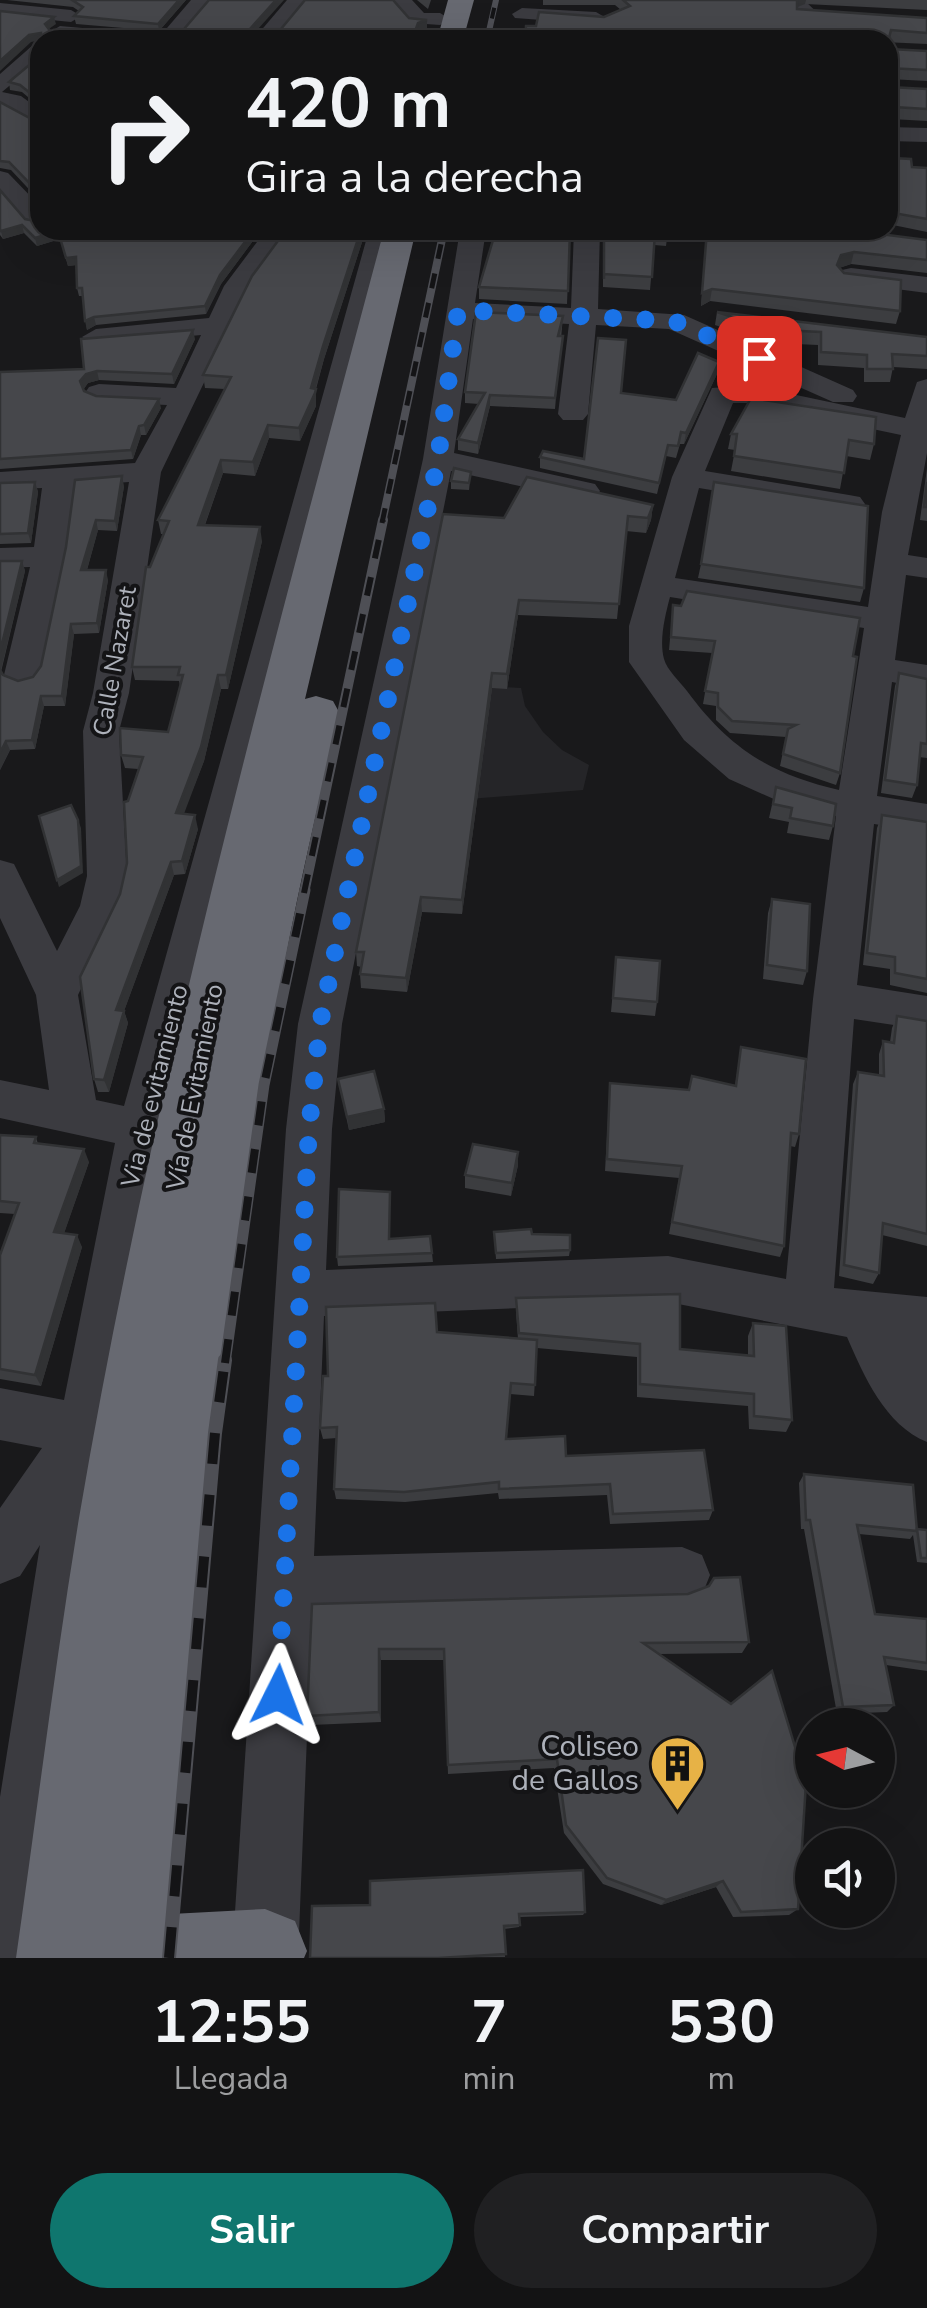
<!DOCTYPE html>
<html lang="es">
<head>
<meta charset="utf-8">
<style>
	body { margin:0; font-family:"Nunito Sans",sans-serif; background:#202022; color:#f1f3f6; height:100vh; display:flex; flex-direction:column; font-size:38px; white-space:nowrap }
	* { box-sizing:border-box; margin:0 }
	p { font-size:32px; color:#9d9ea0 }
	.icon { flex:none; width:55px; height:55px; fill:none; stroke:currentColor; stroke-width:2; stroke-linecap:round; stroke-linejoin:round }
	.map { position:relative; height:1958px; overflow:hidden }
	.details { display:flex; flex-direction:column; background:#131314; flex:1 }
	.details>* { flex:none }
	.guide { position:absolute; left:30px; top:30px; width:868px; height:210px; border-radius:30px; box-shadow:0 10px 40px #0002,0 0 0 2px #323234; background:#131314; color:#f1f3f6; overflow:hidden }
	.needle { width:65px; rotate:277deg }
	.fabs { position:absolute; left:795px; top:1708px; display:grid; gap:20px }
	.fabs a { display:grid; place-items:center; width:100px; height:100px; border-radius:50%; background:#131314; box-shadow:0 10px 40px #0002,0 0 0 2px #323234; font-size:50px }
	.pin { position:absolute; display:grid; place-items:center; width:85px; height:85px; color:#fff; margin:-42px; border-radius:20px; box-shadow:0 5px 15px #0006 }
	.me { position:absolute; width:110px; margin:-55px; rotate:3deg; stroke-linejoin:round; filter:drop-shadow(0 0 8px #0008) }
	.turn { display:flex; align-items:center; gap:35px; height:210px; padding:0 50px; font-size:45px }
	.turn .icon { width:130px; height:130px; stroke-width:2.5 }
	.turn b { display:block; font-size:70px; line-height:85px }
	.eta { display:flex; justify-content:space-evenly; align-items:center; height:170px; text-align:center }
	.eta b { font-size:60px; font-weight:700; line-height:70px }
	.button { display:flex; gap:20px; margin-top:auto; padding:20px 50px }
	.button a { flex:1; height:115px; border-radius:60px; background:#0f766e; color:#fff; font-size:40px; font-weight:700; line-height:115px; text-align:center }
	.button a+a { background:#202022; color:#f1f3f6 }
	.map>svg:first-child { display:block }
	.built { fill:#252528 }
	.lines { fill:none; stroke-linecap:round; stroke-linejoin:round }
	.minor { fill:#3b3b40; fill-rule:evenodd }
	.highway { fill:#676971; fill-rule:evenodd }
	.rail-far4-casing { stroke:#4e4f55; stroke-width:6 }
	.rail-far3-casing { stroke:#4e4f55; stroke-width:8 }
	.rail-far2-casing { stroke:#4e4f55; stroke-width:10 }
	.rail-far1-casing { stroke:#4e4f55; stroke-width:11 }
	.rail-casing { stroke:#4e4f55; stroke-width:14 }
	.rail-far4 { stroke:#141416; stroke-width:4; stroke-dasharray:11; stroke-linecap:butt }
	.rail-far3 { stroke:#141416; stroke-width:5; stroke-dasharray:15; stroke-linecap:butt }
	.rail-far2 { stroke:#141416; stroke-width:6; stroke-dasharray:19; stroke-linecap:butt }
	.rail-far1 { stroke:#141416; stroke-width:8; stroke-dasharray:24; stroke-linecap:butt }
	.rail { stroke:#141416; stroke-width:10; stroke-dasharray:31; stroke-linecap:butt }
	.wall { fill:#3c3d40 }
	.shaded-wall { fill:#313234 }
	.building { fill:#46474b; stroke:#313234; stroke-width:2.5 }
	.route { stroke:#1a73e8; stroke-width:18; stroke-dasharray:0 32.4 }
	.labels { text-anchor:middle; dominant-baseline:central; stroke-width:8; stroke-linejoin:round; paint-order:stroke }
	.street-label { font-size:25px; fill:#adb1ba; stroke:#141416 }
	.near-poi-label { font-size:30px; fill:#adb1ba; stroke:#141416; text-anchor:end }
</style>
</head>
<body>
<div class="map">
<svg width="927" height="1958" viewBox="0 0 927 1958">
	<rect width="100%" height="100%" fill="#19191b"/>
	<!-- built -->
	<polygon class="built" points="430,683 521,688 525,706 543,732 562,750 589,765 583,790 469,799"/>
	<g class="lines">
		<!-- minor -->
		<g class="minor">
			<polygon points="191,0 212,0 179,40 53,36 50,32 60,26 161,35"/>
			<polygon points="287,0 308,0 274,40 253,40"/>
			<polygon points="391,0 412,0 424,13 440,13 450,19 440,25 412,23"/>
			<polygon points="783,0 804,0 830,25 837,40 817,40 814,31"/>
			<polygon points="0,3 71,10 81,16 71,22 0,15"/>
			<polygon points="522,8 596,12 606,18 596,24 515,18 512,14"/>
			<polygon points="40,43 40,60 2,92 21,96 40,110 40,127 0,105 0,74 33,45"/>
			<polygon points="888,127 927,128 927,142 888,141"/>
			<polygon points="0,171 8,173 40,206 40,227 30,225 0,192"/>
			<path d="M82,230H179C167,242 82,249 71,237Z"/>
			<polygon points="266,230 292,230 250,287 161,472 129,693 119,731 127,876 120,906 78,995 96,1100 124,1106 369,230 395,230 164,1129 111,1430 40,1958 0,1958 0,1797 40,1545 20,1576 0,1584 0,1508 42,1448 0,1440 0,1388 64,1400 115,1143 0,1118 0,1080 49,1090 36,995 0,918 0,860 14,864 57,951 80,906 87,876 83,731 93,693 129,482 74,486 65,556 40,675 35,683 22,687 9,683 4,675 30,567 0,568 0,548 34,547 42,488 0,490 0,472 135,463 167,405 99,402 89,399 85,393 89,387 99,384 176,388 201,335 96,345 82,337 96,329 209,318 224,286"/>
			<path d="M460,230H486L475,303L571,308L574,230H600L598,309L684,315L853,390L857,396L853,402H833L669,329L596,325L588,414L583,420H563L558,414L569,324L473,319L454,453L595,484L600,491L595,498L584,500L451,471L342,1024L332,1129L326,1270L668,1256L786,1279L813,999L836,816L785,804L729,779L684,740L629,662V626L672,477L712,388L749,385L905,418L917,382L927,379V453L908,555L927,558V578L906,575L895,660L927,665V689L892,682L877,796L927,804V832L874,824L857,985L927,996V1030L854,1019L834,1288L927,1297V1442C885,1425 864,1376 847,1337L668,1302L324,1316L314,1556L682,1547L702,1555L710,1575L702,1595L682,1603L312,1613L298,1958H232L286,1129L298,1024L423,459ZM733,403H749L901,435L882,512L868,607L675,578L699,488L849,513L860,511L865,504L860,497L849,495L705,471ZM670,597L864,628L839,790C770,774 729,748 687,691C680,682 667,670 664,659C659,640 665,616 670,597Z"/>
			<polygon points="851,268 927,277 927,293 842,282 838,276 842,270"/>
		</g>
		<!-- highway -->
		<g class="highway">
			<polygon points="448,0 474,0 463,40 437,40"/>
			<path d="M384,230H416L305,699L316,696L333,701L339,712C319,805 295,898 280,992C229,1298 198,1606 171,1914L265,1909L295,1921L307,1951L304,1958H16C37,1812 55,1664 79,1518C153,1083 270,656 384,230Z"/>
		</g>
		<defs>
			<polyline id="rail-far4" points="487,40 496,0"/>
			<polyline id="rail-far3" points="382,523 444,230"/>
			<polyline id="rail-far2" points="304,893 383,520"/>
			<polyline id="rail-far1" points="225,1363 264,1085 305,890"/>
			<polyline id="rail" points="169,1958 215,1433 225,1360"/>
		</defs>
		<!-- rail-far4 casing -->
		<use href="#rail-far4" class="rail-far4-casing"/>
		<!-- rail-far3 casing -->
		<use href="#rail-far3" class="rail-far3-casing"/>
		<!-- rail-far2 casing -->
		<use href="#rail-far2" class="rail-far2-casing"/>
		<!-- rail-far1 casing -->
		<use href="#rail-far1" class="rail-far1-casing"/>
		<!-- rail casing -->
		<use href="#rail" class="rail-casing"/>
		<!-- rail-far4 -->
		<use href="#rail-far4" class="rail-far4"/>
		<!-- rail-far3 -->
		<use href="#rail-far3" class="rail-far3"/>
		<!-- rail-far2 -->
		<use href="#rail-far2" class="rail-far2"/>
		<!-- rail-far1 -->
		<use href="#rail-far1" class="rail-far1"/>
		<!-- rail -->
		<use href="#rail" class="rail"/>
	</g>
	<!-- wall -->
	<g class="wall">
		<polygon points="7,0 186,0 159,31 76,24 74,16 79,11 73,7"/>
		<polygon points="417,0 431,0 428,9"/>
		<polygon points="543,0 927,0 927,10 805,4 797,7 797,9 927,18 927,44 536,26 604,17 621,10 615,5 543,5"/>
		<polygon points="888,47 890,49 927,51 927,81 889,79 890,87 927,89 927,121 891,119 888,124"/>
		<polygon points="40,56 40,107 22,92 10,90 9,82"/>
		<polygon points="0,102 39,123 40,116 40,201 11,170 0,168"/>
		<polygon points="888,129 893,158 912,167 927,168 927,232 888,224"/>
		<polygon points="0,190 25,219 72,233 75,236 89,238 158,233 166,230 261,230 221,284 206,314 96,325 87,330 82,296 79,296 77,288 76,265 68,266 60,239 37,246 24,233 3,239 0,235"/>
		<polygon points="286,230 366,230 324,359 316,389 316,406 300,441 269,438 255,476 223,473 205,525 262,541 228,689 221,689 204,761 183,814 198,829 185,874 174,875 124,1011 128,1023 109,1092 98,1092 94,1079 120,894 127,863 128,801 138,769 125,768 121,755 168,732 180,686 179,681 135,680 132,667 150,567 164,534 161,534 158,520 225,389 205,388 203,375"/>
		<polygon points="570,230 567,304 479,299 479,287"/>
		<polygon points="603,230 668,230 666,246 654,245 650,290 603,287 603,292"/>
		<polygon points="707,230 927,240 927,273 851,264 839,268 844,273 900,311 896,324 710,301 701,306"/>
		<polygon points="717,312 927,337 927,369 893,367 890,382 864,382 864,368 818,365 818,345 753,342 751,337 715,325"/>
		<polygon points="563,316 555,409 490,406 478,454 458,450 458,439 479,404 465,403 465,392"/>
		<polygon points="195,339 174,384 99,380 88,383 83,390 84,391 96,396 161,408 146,435 141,435 133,459 0,469 0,372 84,369"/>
		<polygon points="719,362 717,374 684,444 680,444 676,458 666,456 657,494 540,468 540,457 584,459 621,393 676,400"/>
		<polygon points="751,398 874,444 870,460 846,456 840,489 731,471 735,450 728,449 731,434"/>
		<polygon points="927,468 927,521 920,520"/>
		<polygon points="471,472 469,490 451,489 451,481"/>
		<polygon points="35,482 38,492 31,543 0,544 0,483"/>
		<polygon points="124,486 117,531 98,530 87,570 108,580 99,633 74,634 65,706 44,706 35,749 10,750 0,770 0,561 22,561 25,571 1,672 3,675 18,681 33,677 41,666 66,547"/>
		<polygon points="653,505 651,520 646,533 626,531 617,619 518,615 507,689 492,688 462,914 422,912 407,992 361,988 360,974 361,967 357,966 356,952 504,518"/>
		<polygon points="701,564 864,588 860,602 698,578"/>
		<polygon points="673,605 853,656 840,773 836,785 780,766 786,737 730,733 716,720 716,706 703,704 712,653 669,650"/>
		<polygon points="899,673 927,679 927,758 919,757 917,785 912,798 881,793 895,686"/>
		<polygon points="776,787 833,826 829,840 787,833 789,822 769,818"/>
		<polygon points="882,815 927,822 927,993 890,985 890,969 863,965 877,828"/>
		<polygon points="772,899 807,971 803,985 763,979 768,913"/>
		<polygon points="616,957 657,1002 655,1016 611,1012"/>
		<polygon points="897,1016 927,1021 927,1246 882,1235 879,1273 873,1284 839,1276 853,1084 858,1072 879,1075 879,1054 883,1041 890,1042 892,1028"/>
		<polygon points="741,1047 799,1134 795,1147 790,1146 784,1246 780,1257 669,1234 679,1178 605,1171 610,1083 689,1090 735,1086"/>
		<polygon points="338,1079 384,1109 385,1122 349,1130"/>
		<polygon points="0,1135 36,1137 38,1144 89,1162 64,1233 82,1247 41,1386 0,1379 0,1255 15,1214 0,1213"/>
		<polygon points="518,1165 511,1196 465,1188 465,1175"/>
		<polygon points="390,1192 390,1239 430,1236 433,1262 338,1266 337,1257"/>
		<polygon points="494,1232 532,1234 570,1250 569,1256 496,1259"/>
		<polygon points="516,1298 680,1349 748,1355 748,1336 753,1323 792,1420 786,1432 749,1429 748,1406 637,1397 637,1357 537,1348 534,1396 510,1394 506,1439 566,1456 713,1510 709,1520 610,1524 607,1495 499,1499 498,1493 405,1502 336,1499 334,1489 337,1438 323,1439 320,1428 328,1376 437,1332 518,1339 516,1312"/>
		<polygon points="804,1474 917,1529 927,1530 927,1563 917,1562 913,1535 910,1539 859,1534 875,1614 927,1619 927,1671 886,1665 894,1705 887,1712 837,1714 804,1529 801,1529 799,1483"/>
		<polygon points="312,1604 749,1642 742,1653 659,1654 798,1909 789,1915 733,1917 716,1887 661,1905 603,1884 564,1833 554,1768 448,1774 444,1660 381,1660 381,1722 311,1725 307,1716"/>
		<polygon points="312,1906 585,1912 583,1915 520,1917 519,1927 504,1929 505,1957 310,1958"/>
	</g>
	<!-- shaded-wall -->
	<g class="shaded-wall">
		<polygon points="179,0 186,0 159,31 158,24"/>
		<polygon points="276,0 284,0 250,38 249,30"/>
		<polygon points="796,0 806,0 805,4 795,8"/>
		<polygon points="54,17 56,24 46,31 45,24"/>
		<polygon points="427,20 427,28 418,31 415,40 412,40 418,23"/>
		<polygon points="41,33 42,40 31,42 0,71 0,61 29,35"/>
		<polygon points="894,107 891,119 888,124 888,114"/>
		<polygon points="22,225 24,233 3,239 1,231"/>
		<polygon points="254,230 261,230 221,284 206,314 205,306 220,275"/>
		<polygon points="361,230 366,230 324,359 314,394 316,389 316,406 300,441 299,428 323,346"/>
		<polygon points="58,231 60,239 37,246 35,238"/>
		<polygon points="854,252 851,264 839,268 837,265 841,255"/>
		<polygon points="76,257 77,265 68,266 66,258"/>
		<polygon points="712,289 710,301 701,306 702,293"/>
		<polygon points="94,317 96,325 87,330 85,321"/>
		<polygon points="193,330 195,339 174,384 172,374"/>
		<polygon points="719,362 717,374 684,444 686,433"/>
		<polygon points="97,371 99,380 88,383 82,391 80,381 86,374"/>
		<polygon points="490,395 490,406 478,454 478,443"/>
		<polygon points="159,399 161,408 146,435 144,425"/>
		<polygon points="268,425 269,438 255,476 253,462"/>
		<polygon points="139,426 141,435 133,459 131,450"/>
		<polygon points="221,460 223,473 200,538 198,525"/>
		<polygon points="122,476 124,486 117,531 115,521"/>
		<polygon points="35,482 38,492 31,543 28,533"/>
		<polygon points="653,505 651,520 646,533 648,518"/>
		<polygon points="96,520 98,530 84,580 81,570"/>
		<polygon points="260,527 262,541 228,689 226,675"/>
		<polygon points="22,561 25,571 0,674 0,652"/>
		<polygon points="106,570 108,580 99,633 97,623"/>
		<polygon points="519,600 518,615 507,689 507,674"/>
		<polygon points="71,624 74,634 65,706 62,696"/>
		<polygon points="492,673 492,688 462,914 462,900"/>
		<polygon points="218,675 221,689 204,761 179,827 176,813"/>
		<polygon points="41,696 44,706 35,749 32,740"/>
		<polygon points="6,741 10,750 0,770 0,753"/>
		<polygon points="195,815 198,829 185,874 182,861"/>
		<polygon points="78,820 81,828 83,873 59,887 57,880"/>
		<polygon points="171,862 174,875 120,1022 116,1010"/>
		<polygon points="421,897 422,912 407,992 406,978"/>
		<polygon points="124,1011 128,1023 109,1092 104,1080"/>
		<polygon points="384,1109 385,1122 349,1130 347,1117"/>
		<polygon points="84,1149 89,1162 60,1245 54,1232"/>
		<polygon points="518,1152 518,1165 511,1196 512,1183"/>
		<polygon points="77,1235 82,1247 41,1386 35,1375"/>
		<polygon points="379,1649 381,1660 381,1722 379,1712"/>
		<polygon points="723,1881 716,1887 661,1905 666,1900"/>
	</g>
	<!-- building -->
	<g class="building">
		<polygon points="72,0 179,0 158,24 74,16 83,7"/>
		<polygon points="209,0 276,0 249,30 250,35 276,35 305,0 393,0 409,18 427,20 418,23 412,40 41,40 41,33 29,35 0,61 0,11 54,17 45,24 51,32 178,36"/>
		<polygon points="623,0 797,0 797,9 927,18 927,33 891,30 888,42 888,40 525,40 526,26 536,26 539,12 604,17 630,6"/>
		<polygon points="888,47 890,49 927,51 927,70 888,68 890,87 927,89 927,109 894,107 888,114"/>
		<polygon points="40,56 40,101 20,85 9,82"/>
		<polygon points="0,102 39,123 40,116 40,194 9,162 0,161"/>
		<polygon points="888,129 893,133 893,158 911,159 912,167 927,168 927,219 888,212"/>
		<polygon points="0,190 25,219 40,222 40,230 68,230 75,236 89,238 158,233 166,230 254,230 220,275 205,306 94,317 85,321 82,288 77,288 76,257 66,258 58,231 35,238 22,225 1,231 0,229"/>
		<polygon points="286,230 361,230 323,346 311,388 316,389 315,393 299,428 268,425 253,462 221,460 198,525 260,527 226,675 218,675 201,747 176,813 195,815 182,861 171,862 116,1010 124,1011 104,1080 94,1079 80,977 120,894 127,863 124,802 128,801 143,757 121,755 120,728 168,732 183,675 178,675 180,667 132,667 146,567 150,567 169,521 158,520 231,377 203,375 252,276"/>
		<polygon points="496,230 570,230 568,291 479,287"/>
		<polygon points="604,230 668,230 668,234 655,233 652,277 604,274 604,279"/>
		<polygon points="707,230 849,230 927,240 927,260 854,252 841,255 837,265 844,273 901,280 900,311 712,289 702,293"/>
		<polygon points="476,312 563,316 558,336 563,336 555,398 490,395 478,443 458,439 485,393 465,392"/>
		<polygon points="717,312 927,337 927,356 892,354 893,369 867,369 867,355 821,352 821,332 755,329 754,324"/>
		<polygon points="193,330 172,374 97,371 86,374 80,381 84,391 96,396 159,399 144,425 139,426 131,450 0,459 0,372 84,369 81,339"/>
		<polygon points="598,338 626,340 621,393 676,400 698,353 719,362 686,433 681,432 678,446 668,445 659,483 540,457 543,451 584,459"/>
		<polygon points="751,398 876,417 874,444 849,440 844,473 734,456 737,434 731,434"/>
		<polygon points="454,468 471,472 469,483 451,481"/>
		<polygon points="122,476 115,521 96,520 81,570 106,570 97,623 71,624 62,696 41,696 32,740 6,741 0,753 0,670 3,675 18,681 33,677 41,666 66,547 75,480"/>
		<polygon points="527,477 653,505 648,518 628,516 619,604 519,600 507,674 492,673 462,900 421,897 406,978 360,974 364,952 356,952 443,514 504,518"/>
		<polygon points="35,482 28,533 0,534 0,483"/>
		<polygon points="714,482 868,506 864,588 701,564"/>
		<polygon points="927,482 927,507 924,507"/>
		<polygon points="0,561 22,561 0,652"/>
		<polygon points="687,591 860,618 853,656 857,657 840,773 783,754 788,729 796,725 732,721 718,707 718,693 705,691 715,641 671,637 673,605 681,606"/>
		<polygon points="899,673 927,679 927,744 921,743 917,785 885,780"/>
		<polygon points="776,787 836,804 833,826 790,818 792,808 773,804"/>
		<polygon points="71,805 78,820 81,866 57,880 39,816"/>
		<polygon points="882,815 927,822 927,979 895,973 895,957 867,953"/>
		<polygon points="772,899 810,904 807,971 767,965"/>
		<polygon points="616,957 660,961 657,1002 613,998"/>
		<polygon points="897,1016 927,1021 927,1234 883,1223 879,1273 844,1265 858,1072 884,1076 883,1041 894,1043"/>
		<polygon points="741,1047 806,1059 799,1134 791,1133 784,1246 672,1222 682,1166 607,1159 610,1083 689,1090 692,1076 736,1086"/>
		<polygon points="374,1071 384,1109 347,1117 338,1079"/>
		<polygon points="0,1135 36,1137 34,1143 84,1149 54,1232 77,1235 35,1375 0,1369 0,1255 19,1203 0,1201"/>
		<polygon points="473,1144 518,1152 512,1183 465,1175"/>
		<polygon points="339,1189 390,1192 389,1239 430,1236 432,1253 337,1257"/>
		<polygon points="531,1229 532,1234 570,1235 570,1250 496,1253 494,1232"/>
		<polygon points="680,1294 680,1349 754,1356 753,1323 786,1326 792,1420 754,1416 754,1394 640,1384 640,1344 519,1333 516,1298"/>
		<polygon points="435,1303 437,1332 537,1340 535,1385 511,1383 506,1439 565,1436 566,1456 704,1450 713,1510 613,1514 610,1484 499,1489 499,1482 404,1492 334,1489 337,1427 320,1428 323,1376 328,1376 326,1307"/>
		<polygon points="804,1474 913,1485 917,1531 857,1525 875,1614 927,1619 927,1663 884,1657 894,1705 843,1707 810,1520 806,1520"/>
		<polygon points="917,1529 927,1530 927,1558 921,1558"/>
		<polygon points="740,1577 749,1642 643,1643 731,1704 772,1671 806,1783 798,1909 741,1912 723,1881 666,1900 607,1878 566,1825 557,1759 448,1765 444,1649 379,1649 379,1712 307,1716 312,1604 688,1594 709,1586 714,1578"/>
		<polygon points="583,1870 585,1912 519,1914 520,1925 504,1926 506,1954 438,1958 310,1958 312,1906 370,1905 370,1881"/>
	</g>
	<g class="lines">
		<!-- route -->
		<polyline class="route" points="278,1695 309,1129 320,1024 438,459 458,310 674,321 759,358"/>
	</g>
	<!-- icons -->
	<defs>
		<symbol id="building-pin" viewBox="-11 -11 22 30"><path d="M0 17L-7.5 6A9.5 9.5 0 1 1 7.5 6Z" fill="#e7b246" stroke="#141416"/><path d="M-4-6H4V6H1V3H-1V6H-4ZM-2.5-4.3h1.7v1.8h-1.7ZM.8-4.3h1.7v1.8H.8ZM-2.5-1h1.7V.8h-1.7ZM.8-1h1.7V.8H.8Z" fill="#111"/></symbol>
	</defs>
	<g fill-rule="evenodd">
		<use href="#building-pin" x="646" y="1732" width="63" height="86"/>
	</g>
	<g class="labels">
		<!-- street labels -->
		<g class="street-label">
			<text transform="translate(115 661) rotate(-80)">Calle Nazaret</text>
			<text transform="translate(155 1086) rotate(-76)">Via de evitamiento</text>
			<text transform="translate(195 1087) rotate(-79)">Vía de Evitamiento</text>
		</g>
		<!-- near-poi labels -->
		<g class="near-poi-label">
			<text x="639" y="1746">Coliseo<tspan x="639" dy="34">de Gallos</tspan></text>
		</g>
	</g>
</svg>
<div class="fabs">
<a><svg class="needle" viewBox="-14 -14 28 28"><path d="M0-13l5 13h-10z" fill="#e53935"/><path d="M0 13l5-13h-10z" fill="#9d9ea0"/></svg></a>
<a><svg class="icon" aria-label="sound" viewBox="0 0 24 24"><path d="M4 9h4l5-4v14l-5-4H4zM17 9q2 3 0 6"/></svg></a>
</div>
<div class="pin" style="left:759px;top:358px;background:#d93025"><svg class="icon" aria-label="arrive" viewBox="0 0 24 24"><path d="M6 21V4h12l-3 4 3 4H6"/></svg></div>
<svg class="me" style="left:278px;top:1695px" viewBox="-20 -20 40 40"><path d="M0-17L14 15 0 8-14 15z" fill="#1a73e8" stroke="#fff" stroke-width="4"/></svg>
<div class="guide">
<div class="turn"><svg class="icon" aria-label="right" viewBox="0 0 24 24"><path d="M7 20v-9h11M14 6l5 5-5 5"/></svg><div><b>420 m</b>Gira a la derecha</div></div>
</div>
</div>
<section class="details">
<div class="eta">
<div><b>12:55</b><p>Llegada</p></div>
<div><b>7</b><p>min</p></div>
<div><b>530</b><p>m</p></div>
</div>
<div class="button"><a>Salir</a><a>Compartir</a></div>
</section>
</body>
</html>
